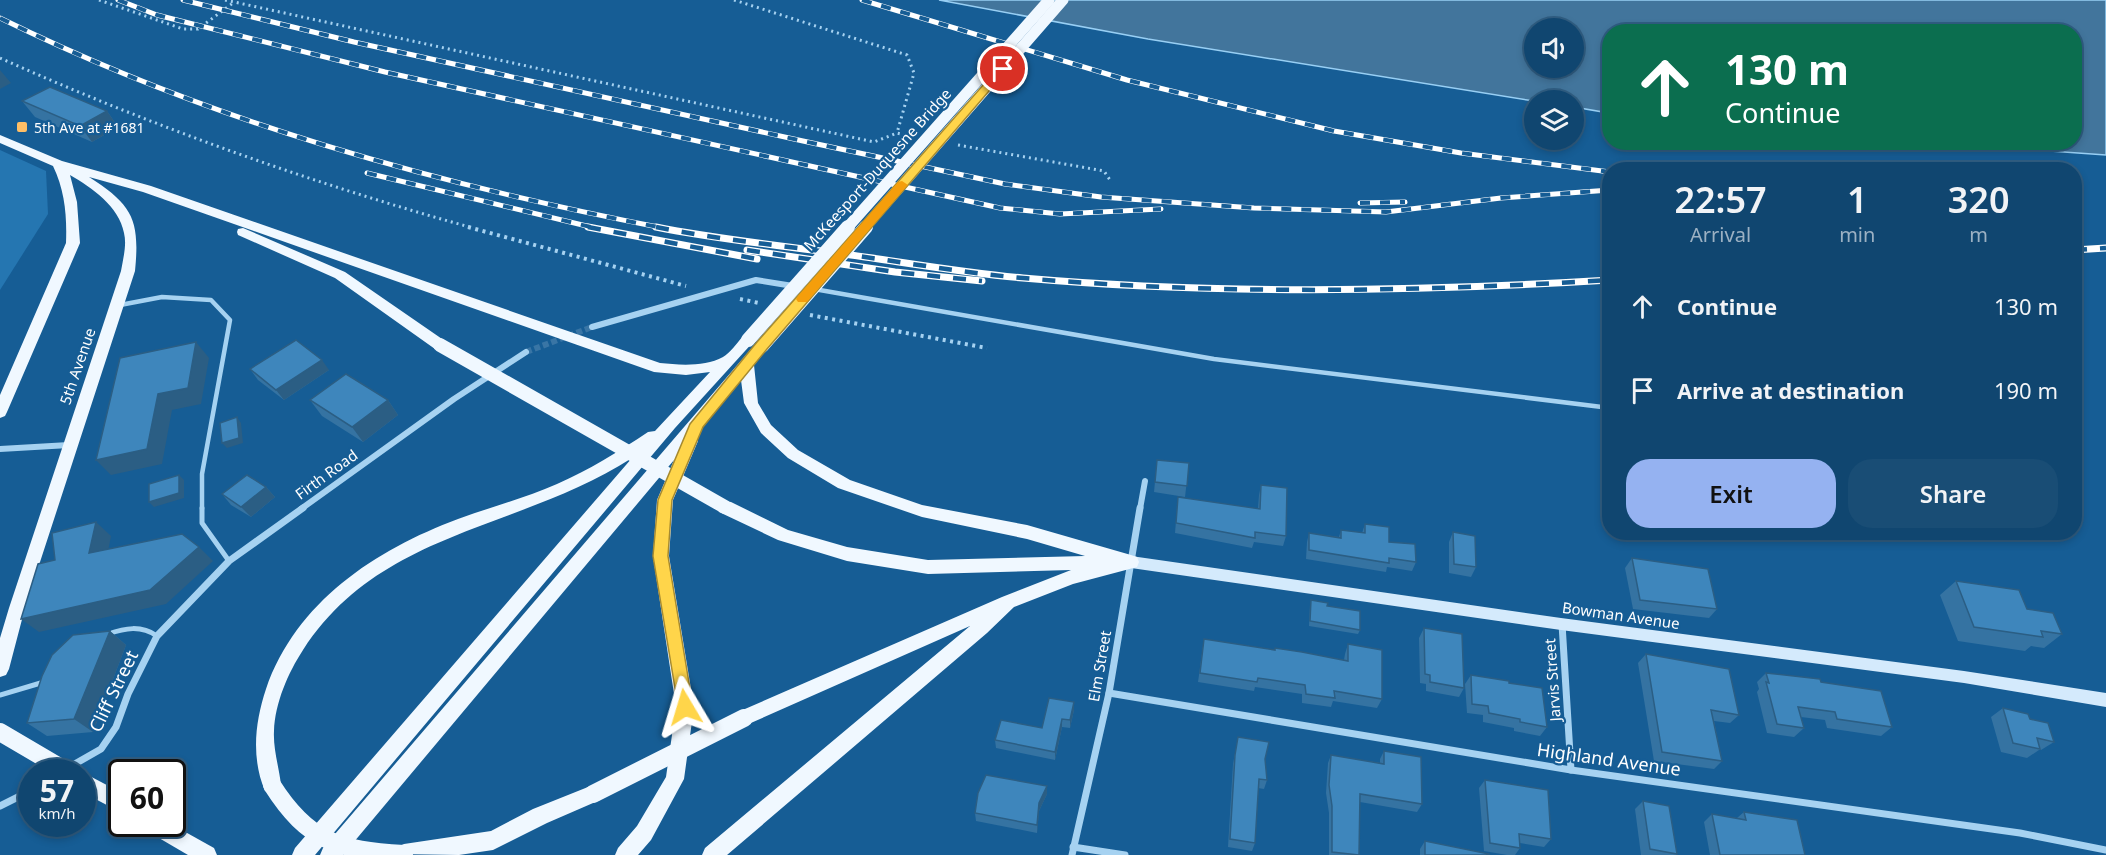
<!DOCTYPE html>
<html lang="en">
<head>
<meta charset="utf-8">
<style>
	body { margin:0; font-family:"Noto Sans",sans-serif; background:#194d75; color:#f1f3f6; height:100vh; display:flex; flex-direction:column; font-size:22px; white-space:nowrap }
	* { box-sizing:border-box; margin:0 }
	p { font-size:20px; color:#9cb1c3 }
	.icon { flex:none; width:33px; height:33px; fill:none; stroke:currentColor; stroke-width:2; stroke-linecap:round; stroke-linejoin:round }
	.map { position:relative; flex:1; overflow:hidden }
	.sheet { position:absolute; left:1602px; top:162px; width:480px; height:378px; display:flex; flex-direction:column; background:#104670; border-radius:24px; box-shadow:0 3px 9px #0003,0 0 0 2px #305e83 }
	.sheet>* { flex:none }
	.top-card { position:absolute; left:1602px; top:24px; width:480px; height:126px; border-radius:24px; box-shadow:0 3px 9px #0003,0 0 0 2px #305e83; background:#0b6e4f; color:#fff; overflow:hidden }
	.controls { position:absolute; left:1524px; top:18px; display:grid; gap:12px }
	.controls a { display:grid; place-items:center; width:60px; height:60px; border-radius:50%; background:#104670; box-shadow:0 3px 9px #0003,0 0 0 2px #305e83; font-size:30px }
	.speed { position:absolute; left:18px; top:759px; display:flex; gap:12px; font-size:30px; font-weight:700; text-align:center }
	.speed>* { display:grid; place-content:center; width:78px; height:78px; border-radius:50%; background:#104670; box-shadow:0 3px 9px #0003,0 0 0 2px #305e83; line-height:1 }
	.speed small { font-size:15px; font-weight:400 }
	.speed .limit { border:3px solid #111; border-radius:9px; background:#fff; color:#111 }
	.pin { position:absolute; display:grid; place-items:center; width:51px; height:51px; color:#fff; margin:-26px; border:3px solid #fff; border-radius:50%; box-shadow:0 2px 6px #0007 }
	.me { position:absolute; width:66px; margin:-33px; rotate:353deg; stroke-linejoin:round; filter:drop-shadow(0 0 4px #0008) }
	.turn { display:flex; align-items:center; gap:21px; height:126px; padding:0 24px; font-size:27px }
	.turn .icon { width:78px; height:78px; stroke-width:2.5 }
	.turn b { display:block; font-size:42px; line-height:51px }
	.eta { display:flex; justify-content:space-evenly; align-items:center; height:102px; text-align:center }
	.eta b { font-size:36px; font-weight:600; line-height:42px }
	.cta { display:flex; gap:12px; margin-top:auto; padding:12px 24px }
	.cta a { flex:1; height:69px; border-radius:24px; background:#95b2f1; color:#111; font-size:24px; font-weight:600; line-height:69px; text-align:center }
	.cta a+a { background:#194d75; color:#f1f3f6 }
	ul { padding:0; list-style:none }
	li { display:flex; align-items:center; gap:18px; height:84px; padding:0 24px }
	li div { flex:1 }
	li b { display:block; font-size:22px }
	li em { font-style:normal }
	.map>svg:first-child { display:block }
	.green { fill:#2576b1 }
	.water { fill:#42759c; stroke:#98cff4; stroke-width:1.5; fill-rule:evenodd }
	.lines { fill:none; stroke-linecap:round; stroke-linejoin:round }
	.street-tunnel { stroke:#3975a5; stroke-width:6; stroke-dasharray:6 3; stroke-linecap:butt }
	.path-far1 { stroke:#a6d2f1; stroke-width:3; stroke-dasharray:2 4; stroke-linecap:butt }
	.path { stroke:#a6d2f1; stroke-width:4; stroke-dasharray:3 4.5; stroke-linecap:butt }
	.lane-far1 { stroke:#a6d2f1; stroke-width:4.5 }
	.lane { stroke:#a6d2f1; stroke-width:5 }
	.street-far1 { stroke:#a6d2f1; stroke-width:6 }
	.street { stroke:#a6d2f1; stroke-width:7 }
	.secondary { fill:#d4eafc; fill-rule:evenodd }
	.primary { fill:#f0f8ff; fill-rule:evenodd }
	.rail-far1-casing { stroke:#fff; stroke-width:5 }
	.rail-casing { stroke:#fff; stroke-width:7 }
	.rail-far1 { stroke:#165d95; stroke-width:4; stroke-dasharray:10; stroke-linecap:butt }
	.rail { stroke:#165d95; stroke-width:4.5; stroke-dasharray:13; stroke-linecap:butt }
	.primary-bridge-far2 { stroke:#f0f8ff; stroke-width:11 }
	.primary-bridge-far1 { stroke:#f0f8ff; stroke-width:14 }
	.primary-bridge { stroke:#f0f8ff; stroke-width:18 }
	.wall { fill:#3573a2 }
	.shaded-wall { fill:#2b5e84 }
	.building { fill:#3e86bc; stroke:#2b5e84; stroke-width:1.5 }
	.route { fill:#ffd54a; stroke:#a68a30; stroke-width:1.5 }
	.slow { fill:#f59e0b }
	.poi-dot { fill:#ffbf66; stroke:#165d95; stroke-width:2 }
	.labels { text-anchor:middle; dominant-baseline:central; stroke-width:4.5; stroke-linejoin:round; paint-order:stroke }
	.far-poi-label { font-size:14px; fill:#fff; stroke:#165d95; text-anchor:start }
	.street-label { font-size:15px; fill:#fff; stroke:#165d95 }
	.near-street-label { font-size:18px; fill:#fff; stroke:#165d95 }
</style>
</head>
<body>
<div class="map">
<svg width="2106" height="855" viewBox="0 0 2106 855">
	<rect width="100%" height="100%" fill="#165d95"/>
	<!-- green -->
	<polygon class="green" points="0,150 46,171 48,214 0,290"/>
	<!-- water -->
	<path class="water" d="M939,0H2106V155L1939,143L2074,142V32H1610L1609,113L1574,107V100L1534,101L1148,39ZM1534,28H1574V68H1534Z"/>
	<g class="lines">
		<!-- street-tunnel -->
		<polyline class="street-tunnel" points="526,352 592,327"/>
		<!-- path-far1 -->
		<g class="path-far1">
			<polyline points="99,0 183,29 198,29 233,3"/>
			<polyline points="225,0 874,142 897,133"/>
			<polyline points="734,0 907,55 914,73 897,133 909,136"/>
			<path d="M0,58C154,127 311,183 473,228"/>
			<polyline points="958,145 1104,171 1110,180"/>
		</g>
		<!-- path -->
		<g class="path">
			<polyline points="468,227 686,286"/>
			<polyline points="740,299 759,303"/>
			<polyline points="810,315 987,348"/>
		</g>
		<!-- lane-far1 -->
		<g class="lane-far1">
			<polyline points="814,289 1214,359 1610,408"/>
			<polyline points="120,305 162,297 211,300 230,320 202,474 202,509"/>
		</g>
		<!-- lane -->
		<g class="lane">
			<polyline points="202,508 202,523 229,561"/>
			<path d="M108,634C125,628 141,625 157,636"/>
			<polyline points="0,695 44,682"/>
		</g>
		<!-- street-far1 -->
		<g class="street-far1">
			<polyline points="592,327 756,280 793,286"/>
			<polyline points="0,449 69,445"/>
			<polyline points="301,509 454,399 526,352"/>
			<polyline points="1140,509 1145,481"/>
		</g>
		<!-- street -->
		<g class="street">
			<polyline points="1562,624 1571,770"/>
			<polyline points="1109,693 1571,770 2020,833 2106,850"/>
			<polyline points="66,769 101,749 116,727 128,694 157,636 229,561 303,508"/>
			<polyline points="0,806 32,790"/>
			<polyline points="1073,847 1125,855"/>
			<polyline points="1072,855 1109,693 1140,508"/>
		</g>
		<!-- secondary -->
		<polygon class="secondary" points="1131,556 1561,618 1964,671 2106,693 2106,707 1964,683 1561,630 1131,568 1126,566 1124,562 1126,558"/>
		<!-- primary -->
		<g class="primary">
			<path d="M0,135L62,161L151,186L660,363C679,365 705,367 723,357C730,353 737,343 743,336H753L755,340L675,428L315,855H292L295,848L632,458C521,530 381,529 303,650C288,673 275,703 274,731C273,749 279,767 281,785L279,791L272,794L265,791C251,758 255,722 266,689C296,602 375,550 458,519C491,507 525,498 557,484C589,470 618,452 648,432L655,431L710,372L686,375L654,372L143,192L89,177C133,205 140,220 135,271L25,608L9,669L6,675L0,677V638L9,608L121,271C123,259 127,245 124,233C119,206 92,188 70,175L77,202L80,243L7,412L5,416L0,418V395L66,243C67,216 65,191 53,166L0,143Z"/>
			<polygon points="243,228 345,272 445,341 447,345 445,349 435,349 335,278 238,235 237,232 238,229"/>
			<polygon points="762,341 769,346 754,365 758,403 771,425 798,450 850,480 922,505 1027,525 1131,555 1137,557 1139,562 1137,567 1073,584 1014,607 987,633 727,855 702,855 705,848 970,626 744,726 738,724 735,718 738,712 1002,597 1071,570 928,574 847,561 778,540 719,512 717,507 719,502 725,501 731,502 788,530 847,547 928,560 1085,556 1027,539 922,517 838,488 788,458 761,433 744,403 741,380 694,436 698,441 673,500 669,556 694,707 684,779 651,840 638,855 615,855 618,848 637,826 666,777 676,707 653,556 657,500 674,460 343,855 320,855 323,848 757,342"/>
			<polygon points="81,772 82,772 122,793 122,813 82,792"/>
			<polygon points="593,785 600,788 602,794 600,800 547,823 493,850 459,855 394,854 397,847 404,844 491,831 533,809"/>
			<polygon points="144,824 171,824 214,848 217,855 188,855 147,831"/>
		</g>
		<defs>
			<g id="rail-far1">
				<polyline points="118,0 157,15 385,72 1000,208 1060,214 1161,209"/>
				<polyline points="183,0 354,42 803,141 1005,184 1101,197 1254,208 1386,212 1501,198 1610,190"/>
				<polyline points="862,0 1127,80 1334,131 1461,153 1610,172"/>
				<path d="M0,18C209,121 435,184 663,228"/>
				<polyline points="367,173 595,228"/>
				<polyline points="1360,203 1405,202"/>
			</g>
			<g id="rail">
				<polyline points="588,227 757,259"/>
				<path d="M656,227C721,240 786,246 851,255C908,263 965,273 1023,278C1218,295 1414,292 1610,280"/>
				<polyline points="747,250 895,272 982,281"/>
				<polyline points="2074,250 2106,248"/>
			</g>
		</defs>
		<!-- rail-far1 casing -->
		<use href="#rail-far1" class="rail-far1-casing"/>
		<!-- rail casing -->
		<use href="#rail" class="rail-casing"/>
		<!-- rail-far1 -->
		<use href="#rail-far1" class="rail-far1"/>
		<!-- rail -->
		<use href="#rail" class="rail"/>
		<!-- primary-bridge-far2 -->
		<g class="primary-bridge-far2">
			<polyline points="847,228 1049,0"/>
			<polyline points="864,228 1063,0"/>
		</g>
		<!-- primary-bridge-far1 -->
		<g class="primary-bridge-far1">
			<polyline points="748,340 848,227"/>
			<polyline points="440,345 725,507"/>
			<polyline points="762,346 866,227"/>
		</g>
		<!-- primary-bridge -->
		<g class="primary-bridge">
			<polyline points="0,732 68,772"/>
			<path d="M272,785C308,842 339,850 404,854"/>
			<polyline points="593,794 744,718"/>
		</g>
	</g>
	<!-- wall -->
	<g class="wall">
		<polygon points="22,101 107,111 118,127 92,142 35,117"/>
		<polygon points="250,369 329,370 284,400 258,380"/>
		<polygon points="310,400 388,400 398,415 363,442 322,416"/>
		<polygon points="1157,460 1189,463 1185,497 1154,492"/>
		<polygon points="1261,485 1286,536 1283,546 1254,542 1252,548 1175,533 1178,497 1258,509 1259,495"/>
		<polygon points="266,487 275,497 251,517 231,505 222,494"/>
		<polygon points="1365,524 1416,562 1412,571 1387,567 1386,572 1306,559 1307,542 1309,533 1339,537 1341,530 1362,533"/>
		<polygon points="1453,532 1476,567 1471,577 1449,573 1449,542"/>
		<polygon points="1632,558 1717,609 1709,618 1633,609 1625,568"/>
		<polygon points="1956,581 2027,609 2062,634 2044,648 2031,646 2025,651 1958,641 1940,595"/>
		<polygon points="1311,600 1327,606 1360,630 1358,634 1309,626 1310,605"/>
		<polygon points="1424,628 1464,688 1459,697 1426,691 1426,684 1420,683 1419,638"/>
		<polygon points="110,631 126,645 93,732 47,736 27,723"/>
		<polygon points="1204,639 1275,650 1275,648 1344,660 1345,654 1348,644 1382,699 1377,708 1333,701 1331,707 1302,703 1302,694 1255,687 1254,691 1198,682"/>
		<polygon points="1646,654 1739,715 1730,723 1714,721 1722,761 1714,769 1654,761 1638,663"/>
		<polygon points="1766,673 1821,682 1892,727 1881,736 1827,728 1825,720 1801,717 1804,728 1794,737 1767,733 1757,692 1759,689 1757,682"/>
		<polygon points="1471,675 1509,683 1547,727 1540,736 1514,731 1514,728 1483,722 1483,715 1467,713 1465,684"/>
		<polygon points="1074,702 1074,710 1070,728 1062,727 1055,760 996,748 995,740 1042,728"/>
		<polygon points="2003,708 2030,719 2054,742 2041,750 2039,750 2027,758 2001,752 1991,717"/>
		<polygon points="1238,737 1265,759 1267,780 1264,789 1258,788 1255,843 1252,851 1228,847 1233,764"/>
		<polygon points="1384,751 1422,804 1417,812 1360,802 1359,855 1329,855 1329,813 1326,793 1328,763 1331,755 1380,763 1380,759"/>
		<polygon points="1485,780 1551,839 1544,847 1520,843 1520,848 1515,855 1507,855 1484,851 1479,788"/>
		<polygon points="1047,794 1039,811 1037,833 976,821 975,813"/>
		<polygon points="1643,801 1677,854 1676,855 1641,855 1635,809"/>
		<polygon points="1744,812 1805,855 1710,855 1704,822 1712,814 1737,818"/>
		<polygon points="1425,841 1489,855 1420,855 1420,849"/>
	</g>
	<!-- shaded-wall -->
	<g class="shaded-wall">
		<polygon points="0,70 11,83 0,89"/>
		<polygon points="107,111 118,127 92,142 80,126"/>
		<polygon points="196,342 209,358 201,404 172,410 162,464 111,475 96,460 158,394"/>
		<polygon points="322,360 329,370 284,400 276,390"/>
		<polygon points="388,400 398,415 363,442 352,427"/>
		<polygon points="237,417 241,423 243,443 227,448 222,443"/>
		<polygon points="179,475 184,480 184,498 154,507 149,502"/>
		<polygon points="266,487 275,497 251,517 241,507"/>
		<polygon points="96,522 111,536 105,567 89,553"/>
		<polygon points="199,547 213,561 166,604 39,632 21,619"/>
		<polygon points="110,631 126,645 93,732 74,719"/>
		<polygon points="1074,702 1074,710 1070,728 1070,720"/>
		<polygon points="1062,719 1062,727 1055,760 1055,752"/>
		<polygon points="1047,786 1047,794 1039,811 1037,833 1037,825 1039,803"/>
	</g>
	<!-- building -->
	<g class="building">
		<polygon points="50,87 107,111 80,126 22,101"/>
		<polygon points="296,340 322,360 276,390 250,369"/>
		<polygon points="196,342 188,388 158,394 147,449 96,460 120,358"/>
		<polygon points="346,374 388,400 352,427 310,400"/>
		<polygon points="237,417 239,438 222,443 220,423"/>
		<polygon points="1157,460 1189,463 1187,486 1155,482"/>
		<polygon points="179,475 179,493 149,502 149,484"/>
		<polygon points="247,475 266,487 241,507 222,494"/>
		<polygon points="1261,485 1287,488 1286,536 1255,532 1255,538 1176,523 1178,497 1260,509"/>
		<polygon points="96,522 89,553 182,534 199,547 150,590 21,619 38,564 55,560 52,533"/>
		<polygon points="1365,524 1389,527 1389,542 1415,544 1416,562 1389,558 1389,563 1309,550 1309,533 1341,538 1341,530 1365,533"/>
		<polygon points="1453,532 1475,536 1476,567 1454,564"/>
		<polygon points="1632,558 1708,569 1717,609 1640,600"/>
		<polygon points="1956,581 2019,590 2027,609 2053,613 2062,634 2041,631 2043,637 1974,627"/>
		<polygon points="1311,600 1328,603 1327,606 1360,611 1360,630 1310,621"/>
		<polygon points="1424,628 1462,634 1464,688 1430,682 1430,675 1425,674"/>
		<polygon points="110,631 74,719 27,723 42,676 52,655 73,635"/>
		<polygon points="1204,639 1275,650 1275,648 1302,652 1348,661 1348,644 1382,650 1382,699 1334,691 1335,698 1306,694 1305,685 1258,678 1257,682 1200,673"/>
		<polygon points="1646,654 1729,669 1739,715 1711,710 1722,761 1662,752"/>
		<polygon points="1766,673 1820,679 1821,682 1881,691 1892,727 1837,719 1835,712 1798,707 1804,728 1777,724 1766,682 1769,683"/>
		<polygon points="1471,675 1509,681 1509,683 1542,688 1547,727 1520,722 1520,719 1489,713 1488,706 1472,704"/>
		<polygon points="1049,698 1074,702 1070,720 1062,719 1055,752 995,740 1001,720 1042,728"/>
		<polygon points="2003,708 2028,714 2030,719 2048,723 2054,742 2037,738 2040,749 2013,743"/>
		<polygon points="1238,737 1269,742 1265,759 1267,780 1259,779 1255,843 1230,839 1235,755"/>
		<polygon points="1384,751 1421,757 1422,804 1360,794 1359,855 1332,852 1332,806 1329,785 1331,755 1384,764"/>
		<polygon points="986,775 1047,786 1039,803 1037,825 975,813 978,793"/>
		<polygon points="1485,780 1548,790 1551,839 1519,834 1520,848 1490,843"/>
		<polygon points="1643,801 1669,806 1677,854 1650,849"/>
		<polygon points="1744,812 1797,820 1805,855 1720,855 1712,814 1746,820"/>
		<polygon points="1425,841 1489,854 1489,855 1425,855"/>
	</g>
	<!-- route -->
	<polygon class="route" points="999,67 1008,69 767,349 703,427 672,500 668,556 693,707 691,712 685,714 679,712 653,556 658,500 690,424 757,342"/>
	<!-- slow -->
	<polygon class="slow" points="902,181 908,185 906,187 807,302 798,302 796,299 798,296 898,182"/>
	<!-- markers -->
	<rect class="poi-dot" x="16" y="121" width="12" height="12" rx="3"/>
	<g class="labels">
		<!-- far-poi labels -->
		<g class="far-poi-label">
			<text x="34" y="127">5th Ave at #1681</text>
		</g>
		<!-- street labels -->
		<g class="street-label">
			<text transform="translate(877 169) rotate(-48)">McKeesport-Duquesne Bridge</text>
			<text transform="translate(77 366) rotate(-71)">5th Avenue</text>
			<text transform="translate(326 474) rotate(-36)">Firth Road</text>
			<text transform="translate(1621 615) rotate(8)">Bowman Avenue</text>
			<text transform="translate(1099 666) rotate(-80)">Elm Street</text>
			<text transform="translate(1552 680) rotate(-94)">Jarvis Street</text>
		</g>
		<!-- near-street labels -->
		<g class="near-street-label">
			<text transform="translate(113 691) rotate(-64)">Cliff Street</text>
			<text transform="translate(1609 759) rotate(8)">Highland Avenue</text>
		</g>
	</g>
</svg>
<div class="controls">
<a><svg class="icon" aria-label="sound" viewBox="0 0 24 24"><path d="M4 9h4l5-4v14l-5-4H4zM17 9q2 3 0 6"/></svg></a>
<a><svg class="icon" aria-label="layers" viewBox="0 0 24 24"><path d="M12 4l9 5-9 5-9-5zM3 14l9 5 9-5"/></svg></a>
</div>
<div class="speed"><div>57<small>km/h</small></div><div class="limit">60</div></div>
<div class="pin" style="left:1003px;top:69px;background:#d93025"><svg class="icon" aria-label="arrive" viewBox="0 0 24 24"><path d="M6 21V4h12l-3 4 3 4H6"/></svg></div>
<svg class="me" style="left:685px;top:707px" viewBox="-20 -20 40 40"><path d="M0-17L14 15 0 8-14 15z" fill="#ffd54a" stroke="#fff" stroke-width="4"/></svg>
<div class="top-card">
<div class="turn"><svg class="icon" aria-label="ahead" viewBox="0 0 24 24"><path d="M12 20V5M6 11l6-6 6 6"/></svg><div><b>130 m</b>Continue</div></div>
</div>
<section class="sheet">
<div class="eta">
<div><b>22:57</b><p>Arrival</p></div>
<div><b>1</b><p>min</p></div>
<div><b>320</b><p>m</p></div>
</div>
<ul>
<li><svg class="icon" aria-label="ahead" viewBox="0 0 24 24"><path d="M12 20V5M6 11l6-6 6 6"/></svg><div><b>Continue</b></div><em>130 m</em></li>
<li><svg class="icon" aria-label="arrive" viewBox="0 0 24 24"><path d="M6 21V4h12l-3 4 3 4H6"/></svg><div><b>Arrive at destination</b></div><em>190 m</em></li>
</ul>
<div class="cta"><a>Exit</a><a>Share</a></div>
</section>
</div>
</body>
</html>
